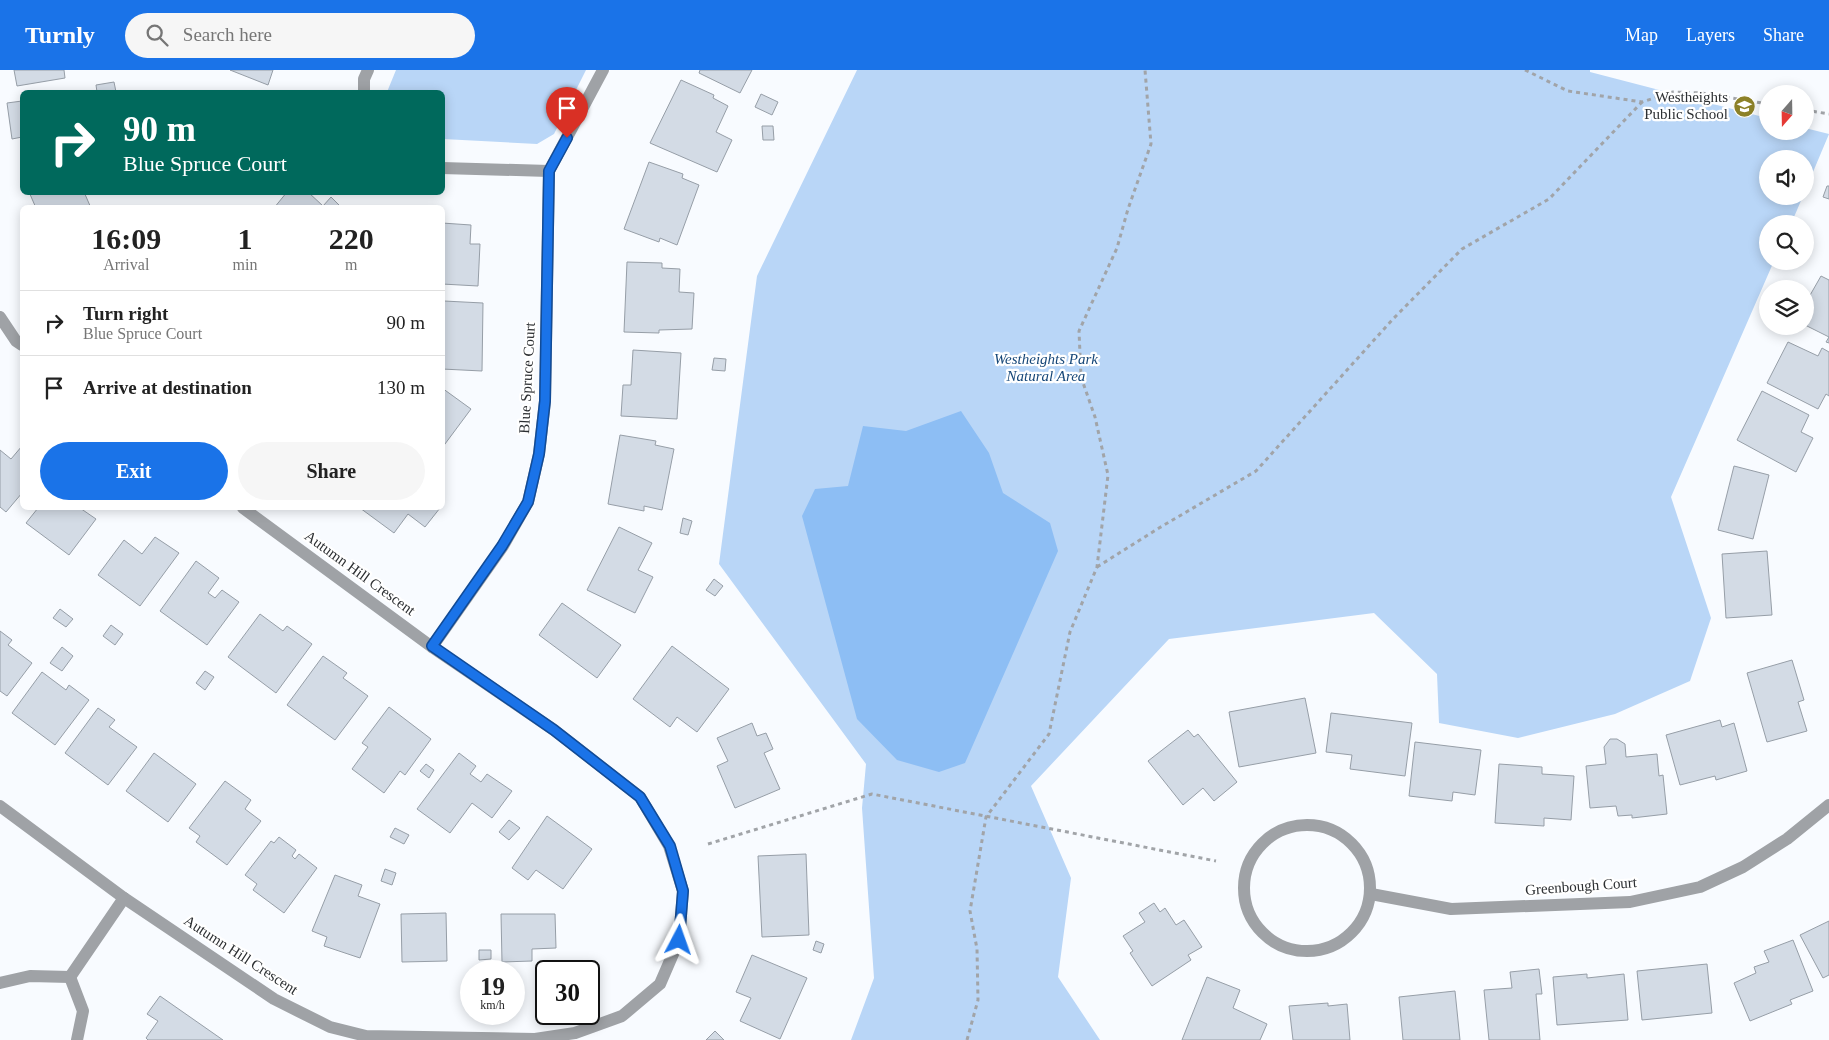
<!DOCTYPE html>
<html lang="en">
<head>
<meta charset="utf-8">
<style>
	body { margin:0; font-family:Georgia,serif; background:#f6f6f6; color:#222; height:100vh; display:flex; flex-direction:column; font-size:19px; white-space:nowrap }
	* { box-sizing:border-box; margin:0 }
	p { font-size:16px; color:#767676 }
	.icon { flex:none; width:28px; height:28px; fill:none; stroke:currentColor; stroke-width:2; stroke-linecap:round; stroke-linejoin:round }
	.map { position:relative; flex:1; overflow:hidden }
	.panel { position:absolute; left:20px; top:135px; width:425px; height:305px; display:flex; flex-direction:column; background:#fff; border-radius:8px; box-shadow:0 2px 12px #0003 }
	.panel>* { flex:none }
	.guide { position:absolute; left:20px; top:20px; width:425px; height:105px; border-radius:8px; box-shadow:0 2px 12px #0003; background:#00695c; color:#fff; overflow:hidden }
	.needle { width:32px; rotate:200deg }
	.fabs { position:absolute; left:1759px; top:15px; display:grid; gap:10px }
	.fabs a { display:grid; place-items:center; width:55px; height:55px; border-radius:50%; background:#fff; box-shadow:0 2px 12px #0003; font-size:25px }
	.speed { position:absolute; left:460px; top:890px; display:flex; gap:10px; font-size:25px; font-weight:700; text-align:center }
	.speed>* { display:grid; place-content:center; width:65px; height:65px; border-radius:50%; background:#fff; box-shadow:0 2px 12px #0003; line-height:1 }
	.speed small { font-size:12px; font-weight:400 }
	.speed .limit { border:2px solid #111; border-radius:8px; background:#fff; color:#111 }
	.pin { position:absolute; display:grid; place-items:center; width:42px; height:42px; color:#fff; margin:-51px -21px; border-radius:50% 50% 50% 0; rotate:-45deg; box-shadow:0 0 5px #0007 }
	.pin .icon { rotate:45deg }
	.me { position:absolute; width:55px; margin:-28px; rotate:4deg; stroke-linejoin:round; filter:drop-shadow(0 0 4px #0008) }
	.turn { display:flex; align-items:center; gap:18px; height:105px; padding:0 20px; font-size:22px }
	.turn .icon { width:65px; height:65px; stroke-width:2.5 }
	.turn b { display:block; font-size:35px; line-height:42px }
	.eta { display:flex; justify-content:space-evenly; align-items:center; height:85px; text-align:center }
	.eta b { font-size:30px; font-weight:800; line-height:35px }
	.button { display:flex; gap:10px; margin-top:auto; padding:10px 20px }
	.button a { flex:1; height:58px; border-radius:30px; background:#1a73e8; color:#fff; font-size:20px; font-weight:800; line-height:58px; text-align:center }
	.button a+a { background:#f6f6f6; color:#222 }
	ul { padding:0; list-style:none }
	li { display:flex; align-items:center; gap:15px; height:65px; padding:0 20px; border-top:1px solid #e0e0e0 }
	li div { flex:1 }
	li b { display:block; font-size:19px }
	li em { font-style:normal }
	header { display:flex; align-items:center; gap:30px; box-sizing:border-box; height:70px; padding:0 25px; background:#1a73e8; color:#fff }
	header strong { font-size:24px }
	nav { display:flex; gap:28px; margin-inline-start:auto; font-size:18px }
	.search { width:350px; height:45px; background:#f6f6f6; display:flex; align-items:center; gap:12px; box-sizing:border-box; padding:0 18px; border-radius:28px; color:#767676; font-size:19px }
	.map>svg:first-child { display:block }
	.green { fill:#b9d6f7 }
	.water { fill:#8dbef4 }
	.building { fill:#d3dbe5; stroke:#969ea7 }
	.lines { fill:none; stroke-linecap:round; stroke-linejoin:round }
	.path { stroke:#a1a4a8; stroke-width:3; stroke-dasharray:4 4; stroke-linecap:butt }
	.minor { stroke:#9fa2a6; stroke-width:12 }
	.route-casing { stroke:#114b97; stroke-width:12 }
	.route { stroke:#1a73e8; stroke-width:9 }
	.labels { text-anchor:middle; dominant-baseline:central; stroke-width:4.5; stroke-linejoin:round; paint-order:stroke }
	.poi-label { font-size:15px; fill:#2c2f32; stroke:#fff; text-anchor:end }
	.park-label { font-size:15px; font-style:italic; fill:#164778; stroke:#fff }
	.street-label { font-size:15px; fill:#2c2f32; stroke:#fff }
</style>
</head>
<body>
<header>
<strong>Turnly</strong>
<div class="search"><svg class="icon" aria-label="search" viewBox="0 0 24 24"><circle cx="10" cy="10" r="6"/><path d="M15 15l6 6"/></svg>Search here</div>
<nav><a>Map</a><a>Layers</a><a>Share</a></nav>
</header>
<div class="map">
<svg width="1829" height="970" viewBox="0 0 1829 970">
	<rect width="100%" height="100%" fill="#f8fbff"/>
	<!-- green -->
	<g class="green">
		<polygon points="396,0 586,0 554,64 537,74 443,69 442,22 387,22"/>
		<polygon points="857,0 1590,0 1590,2 1767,48 1768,61 1805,61 1805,58 1829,64 1805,121 1805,89 1768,89 1768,126 1803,126 1791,154 1768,154 1768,191 1774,191 1671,427 1711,548 1690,611 1615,644 1518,668 1439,653 1437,604 1374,543 1169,569 1031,716 1071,808 1058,907 1100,970 851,970 874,908 862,738 866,694 719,494 757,206"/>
	</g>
	<!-- water -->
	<polygon class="water" points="961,341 989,383 1003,423 1050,453 1058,481 965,693 939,702 897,690 857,649 802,446 815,419 848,416 863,356 906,361"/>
	<!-- building -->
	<g class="building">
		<polygon points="14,0 64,0 65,8 17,16"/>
		<polygon points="230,0 273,0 268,15"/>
		<polygon points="700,0 752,0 740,23 699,3"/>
		<polygon points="681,10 714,25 713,28 728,36 716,62 732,70 717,102 650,73"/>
		<polygon points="114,12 116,22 97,22 96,15"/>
		<polygon points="761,24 778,32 772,45 755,37"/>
		<polygon points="22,31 22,67 12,69 7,33"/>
		<polygon points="762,56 773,56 774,70 763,70"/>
		<polygon points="649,92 683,104 682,108 699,115 677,175 660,168 659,172 624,159"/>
		<polygon points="1827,116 1829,116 1829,129 1823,127"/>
		<polygon points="29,122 84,122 91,138 36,138"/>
		<polygon points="287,122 308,122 323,136 331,127 342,138 274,138"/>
		<polygon points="442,153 471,155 470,174 480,174 478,216 442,214"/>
		<polygon points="627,192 662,193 662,198 680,199 679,222 694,223 692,259 659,260 659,263 624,262"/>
		<polygon points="1821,206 1829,210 1829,273 1826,272 1829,267 1805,255 1805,234"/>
		<polygon points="444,231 483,233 482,301 442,299"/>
		<polygon points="1788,272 1818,286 1822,278 1829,282 1829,326 1826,324 1818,339 1767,313"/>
		<polygon points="633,280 681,283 677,349 621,346 623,315 631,315"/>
		<polygon points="714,288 726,289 725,301 712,300"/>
		<polygon points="442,318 471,339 442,378"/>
		<polygon points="1762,321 1809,345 1801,362 1813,368 1796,402 1737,370"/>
		<polygon points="620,365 656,371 655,375 674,379 662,440 644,436 644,441 608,434"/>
		<polygon points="22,376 22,423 6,442 0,437 0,380 11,389"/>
		<polygon points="1734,396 1769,405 1753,469 1718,460"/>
		<polygon points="38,438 80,438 96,449 69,485 26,453"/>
		<polygon points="360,438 440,438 425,457 408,444 394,463"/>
		<polygon points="683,448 692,451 688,465 680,463"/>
		<polygon points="619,457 652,473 638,500 653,507 635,543 587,520"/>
		<polygon points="155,467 179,483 140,536 98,505 124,470 142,484"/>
		<polygon points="1767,481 1772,545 1726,548 1722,484"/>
		<polygon points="196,491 219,508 208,523 215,528 222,520 239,532 207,575 160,541"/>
		<polygon points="714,509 723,516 715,526 706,520"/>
		<polygon points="562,533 621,575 597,608 539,565"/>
		<polygon points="60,539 73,549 66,557 53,548"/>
		<polygon points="260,544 283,561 287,556 312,574 276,623 228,587"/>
		<polygon points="111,555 123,564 115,575 103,566"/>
		<polygon points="0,561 12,570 8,575 32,593 7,626 0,621"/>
		<polygon points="672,576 729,619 697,662 677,647 670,657 633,629"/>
		<polygon points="62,577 73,586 62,601 50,593"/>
		<polygon points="323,586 347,603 343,608 368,626 335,670 287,635"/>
		<polygon points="1792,590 1804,630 1798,632 1807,661 1767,672 1747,603"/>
		<polygon points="205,601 214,607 205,620 196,613"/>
		<polygon points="42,602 66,620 69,615 89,630 55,675 12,643"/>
		<polygon points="1305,628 1316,683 1239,697 1229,642"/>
		<polygon points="389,637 431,669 405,705 400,701 384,723 352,699 368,677 362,673"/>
		<polygon points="98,638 115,650 109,657 137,677 108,715 65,683"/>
		<polygon points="1331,643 1412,653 1405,706 1350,699 1352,685 1326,682"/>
		<polygon points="1720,650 1722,657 1734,653 1747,701 1716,710 1715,706 1680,715 1666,665"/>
		<polygon points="752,653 757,666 766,663 773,679 764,683 780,719 735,738 717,696 728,691 717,668"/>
		<polygon points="1188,660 1194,667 1198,664 1237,712 1214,731 1203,718 1183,735 1148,691"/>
		<polygon points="1610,669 1617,669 1625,674 1626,687 1657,684 1659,706 1663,705 1667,744 1632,748 1632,745 1618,746 1616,736 1590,738 1586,696 1606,694 1604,677"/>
		<polygon points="1415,672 1481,680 1475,725 1453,722 1452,731 1409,726"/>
		<polygon points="154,683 196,714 168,752 126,721"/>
		<polygon points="459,683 476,696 470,704 481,712 487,704 512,721 492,748 472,733 450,763 417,739"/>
		<polygon points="426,694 434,700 429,708 420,701"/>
		<polygon points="1499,694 1542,697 1542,704 1574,706 1571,750 1544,748 1544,756 1495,753"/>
		<polygon points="225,711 251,730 245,739 261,751 227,795 196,772 200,766 189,758"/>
		<polygon points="547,746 592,779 563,819 536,800 528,810 512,798"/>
		<polygon points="509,750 520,758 509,770 499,762"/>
		<polygon points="395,758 409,765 404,774 390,767"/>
		<polygon points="279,767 296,780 292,786 295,789 299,784 317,798 284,843 253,820 257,814 245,805 271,771 274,773"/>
		<polygon points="806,784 809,865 762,867 758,786"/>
		<polygon points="385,799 396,803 392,815 381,811"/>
		<polygon points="335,805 362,815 358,826 380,834 360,888 324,876 327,867 312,861"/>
		<polygon points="1154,833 1160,842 1165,838 1176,855 1184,850 1202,877 1188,885 1191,890 1152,916 1130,883 1133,881 1123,866 1145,852 1139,843"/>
		<polygon points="446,843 447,891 402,892 401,844"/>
		<polygon points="501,844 555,844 556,878 532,879 532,891 502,892"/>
		<polygon points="1829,851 1829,905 1823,908 1800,865"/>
		<polygon points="1793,870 1813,921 1790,930 1792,934 1750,951 1734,913 1756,903 1754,897 1769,892 1764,881"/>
		<polygon points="816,871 824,874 821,883 813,880"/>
		<polygon points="479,880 491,880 491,889 479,890"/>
		<polygon points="752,885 807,908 780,969 740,951 751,928 736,922"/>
		<polygon points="1707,894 1712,943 1642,950 1637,901"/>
		<polygon points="1539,899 1542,924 1536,924 1540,970 1489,970 1484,920 1512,918 1510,902"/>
		<polygon points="1587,904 1587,908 1624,904 1628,950 1557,955 1553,907"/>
		<polygon points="1207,907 1240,920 1233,938 1267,954 1260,970 1182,970"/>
		<polygon points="1455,921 1460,970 1403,970 1399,927"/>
		<polygon points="160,926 223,970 148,970 146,968 158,951 147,944"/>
		<polygon points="1328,933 1328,936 1347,934 1350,970 1293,970 1289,936"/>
		<polygon points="715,961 724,970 706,970"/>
	</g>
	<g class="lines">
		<!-- path -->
		<g class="path">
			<polyline points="1525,0 1568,21 1642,32 1673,22 1702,23 1768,34"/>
			<polyline points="1805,40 1829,44"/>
			<polyline points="1097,497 1159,458 1256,401 1393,249 1462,179 1549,129 1642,32"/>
			<polyline points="708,774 872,724 1216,791"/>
			<polyline points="967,970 978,930 977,879 970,841 986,747 1049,664 1070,562 1097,497 1108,405 1095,347 1081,307 1079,261 1117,178 1128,139 1151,74 1145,0"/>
		</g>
		<!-- minor -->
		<g class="minor">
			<polyline points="364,22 364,9 368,0"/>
			<polyline points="442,98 549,101"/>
			<polyline points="0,247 16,271 22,275"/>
			<polyline points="432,577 503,476 528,432 539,384 545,331 549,101 603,0"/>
			<polyline points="0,736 124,828 274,929 330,957 366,966 535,969 575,963 622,946 660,914 679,870 683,821 669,776 640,727 554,660 432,577 243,438"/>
			<circle cx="1307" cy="818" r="63"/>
			<polyline points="1371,824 1451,839 1630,832 1700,817 1743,797 1787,769 1829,735"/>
			<polyline points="70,907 124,828"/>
			<polyline points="70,907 83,941 77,970"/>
			<polyline points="0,913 30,906 70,907"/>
		</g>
	</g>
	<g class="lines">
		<defs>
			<polyline id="route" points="567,68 549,101 545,331 539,384 528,432 502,476 432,576 554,660 640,727 670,776 683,821 679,870"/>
		</defs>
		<!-- route casing -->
		<use href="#route" class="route-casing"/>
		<!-- route -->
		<use href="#route" class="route"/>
	</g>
	<!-- icons -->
	<defs>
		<symbol id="school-disc" viewBox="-11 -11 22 22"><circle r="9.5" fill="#8c8128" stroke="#fff"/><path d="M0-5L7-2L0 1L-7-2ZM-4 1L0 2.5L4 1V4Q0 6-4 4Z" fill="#fff"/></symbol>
	</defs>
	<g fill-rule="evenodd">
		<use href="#school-disc" x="1732" y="24" width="25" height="25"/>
	</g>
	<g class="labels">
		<!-- poi labels -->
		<g class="poi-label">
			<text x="1728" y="27">Westheights<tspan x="1728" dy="17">Public School</tspan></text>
		</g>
		<!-- park labels -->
		<g class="park-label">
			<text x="1046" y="289">Westheights Park<tspan x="1046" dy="17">Natural Area</tspan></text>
		</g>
		<!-- street labels -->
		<g class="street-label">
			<text transform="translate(527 308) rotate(-87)">Blue Spruce Court</text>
			<text transform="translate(360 503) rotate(36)">Autumn Hill Crescent</text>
			<text transform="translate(1581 816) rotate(-4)">Greenbough Court</text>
			<text transform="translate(241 885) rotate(33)">Autumn Hill Crescent</text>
		</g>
	</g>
</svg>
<div class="fabs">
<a><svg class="needle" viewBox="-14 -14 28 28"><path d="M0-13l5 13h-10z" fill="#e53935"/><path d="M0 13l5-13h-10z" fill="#767676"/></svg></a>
<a><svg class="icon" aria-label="sound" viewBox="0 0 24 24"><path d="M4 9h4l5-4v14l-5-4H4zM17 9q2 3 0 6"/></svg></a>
<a><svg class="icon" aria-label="search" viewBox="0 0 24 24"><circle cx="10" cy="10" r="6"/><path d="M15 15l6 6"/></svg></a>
<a><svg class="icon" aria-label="layers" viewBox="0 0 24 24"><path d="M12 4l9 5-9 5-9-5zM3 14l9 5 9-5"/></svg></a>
</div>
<div class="speed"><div>19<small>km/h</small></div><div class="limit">30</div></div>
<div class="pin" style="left:567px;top:68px;background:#d93025"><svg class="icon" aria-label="arrive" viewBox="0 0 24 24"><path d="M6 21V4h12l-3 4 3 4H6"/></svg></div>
<svg class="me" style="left:679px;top:870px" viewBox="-20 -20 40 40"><path d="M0-17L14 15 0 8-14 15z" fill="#1a73e8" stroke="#fff" stroke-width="4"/></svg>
<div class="guide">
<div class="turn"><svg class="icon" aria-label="right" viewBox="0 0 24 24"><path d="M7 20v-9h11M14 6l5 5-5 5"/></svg><div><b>90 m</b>Blue Spruce Court</div></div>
</div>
<section class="panel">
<div class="eta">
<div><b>16:09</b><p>Arrival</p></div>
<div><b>1</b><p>min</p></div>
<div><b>220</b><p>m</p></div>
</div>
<ul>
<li><svg class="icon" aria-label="right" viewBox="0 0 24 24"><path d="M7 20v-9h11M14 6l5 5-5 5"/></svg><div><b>Turn right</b><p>Blue Spruce Court</p></div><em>90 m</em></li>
<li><svg class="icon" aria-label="arrive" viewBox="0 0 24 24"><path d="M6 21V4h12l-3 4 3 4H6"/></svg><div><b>Arrive at destination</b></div><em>130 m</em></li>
</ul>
<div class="button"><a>Exit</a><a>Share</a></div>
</section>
</div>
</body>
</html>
